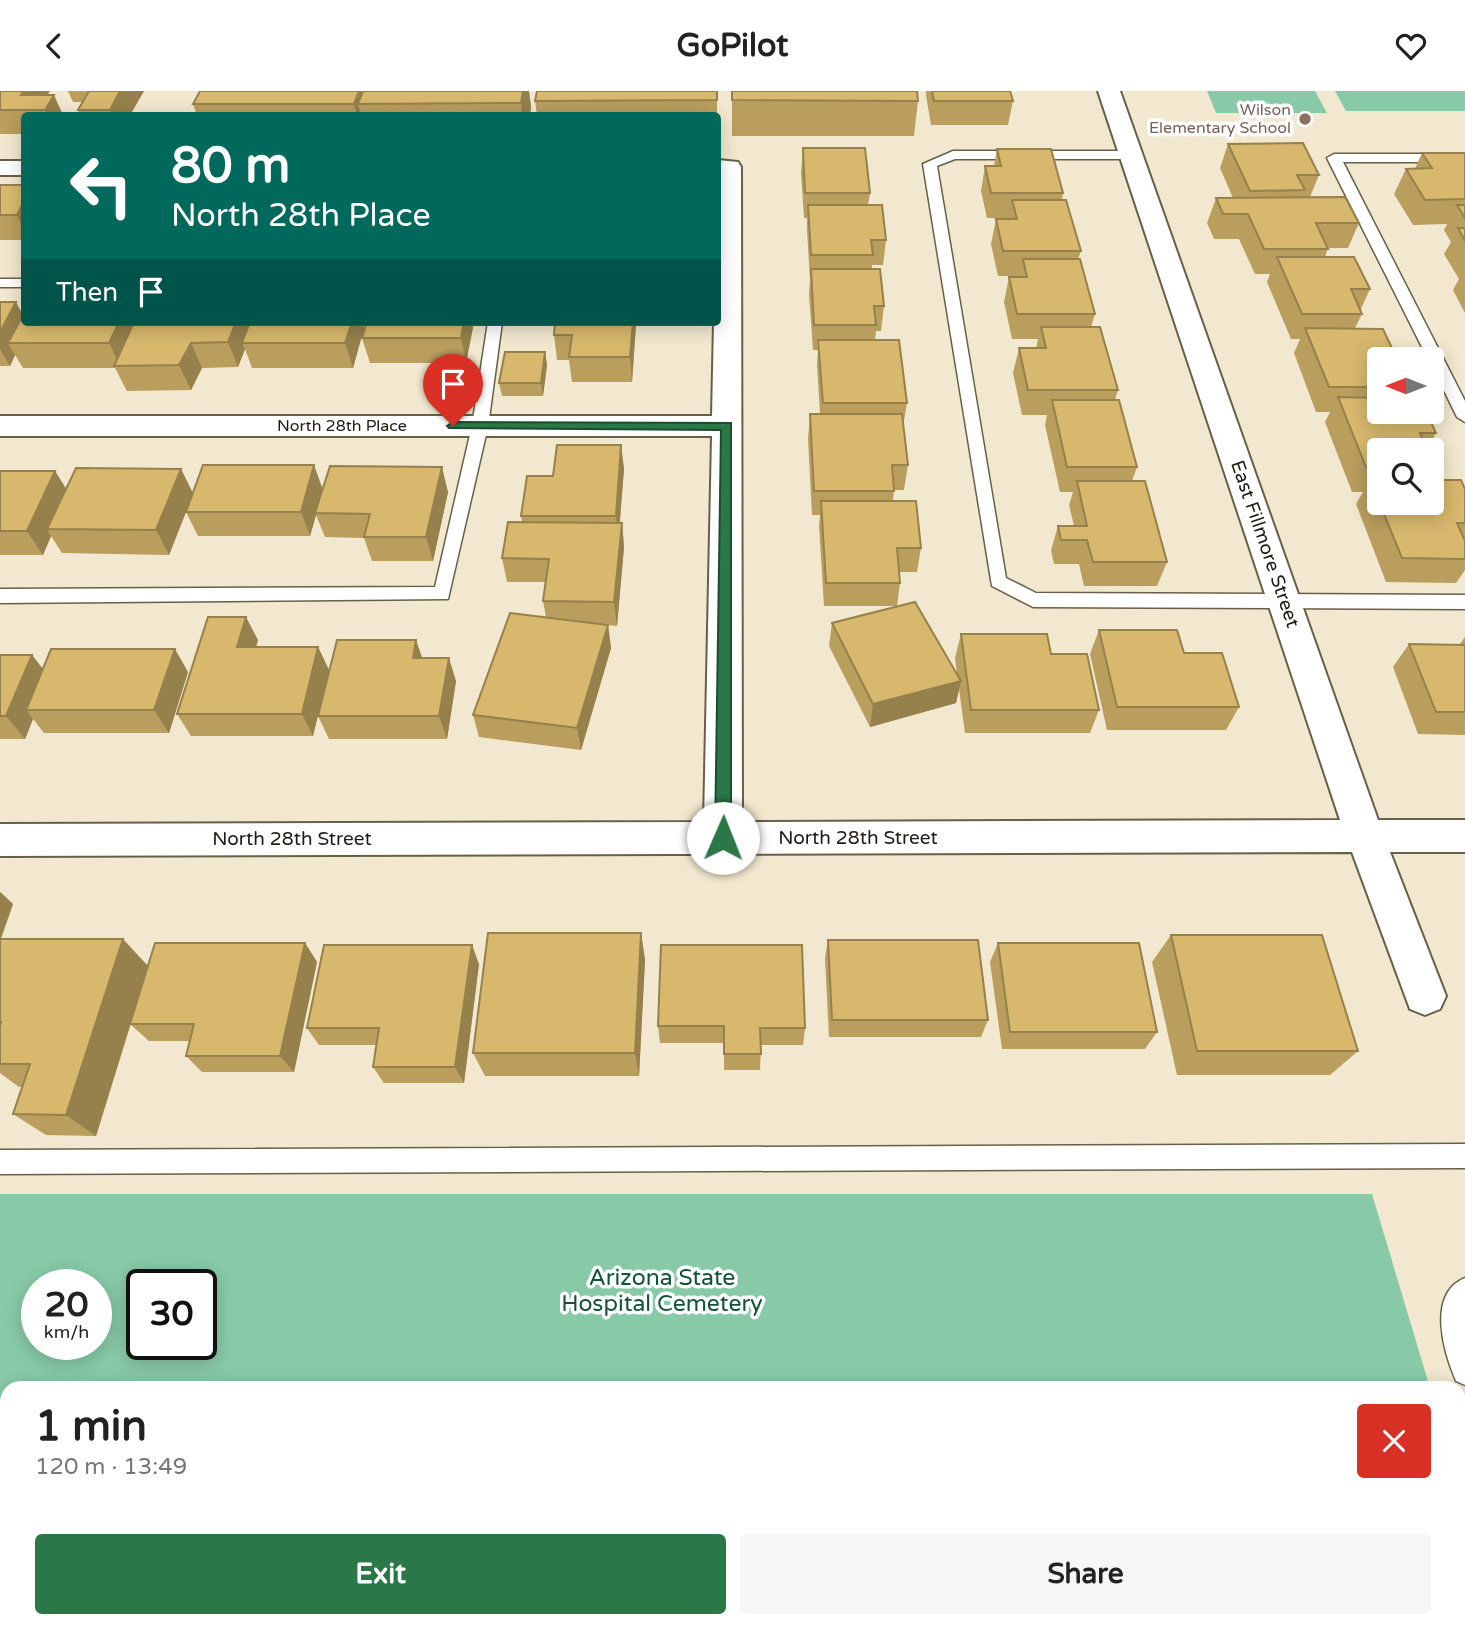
<!DOCTYPE html>
<html lang="en">
<head>
<meta charset="utf-8">
<style>
	body { margin:0; font-family:"Varela Round",sans-serif; background:#f6f6f6; color:#222; height:100vh; display:flex; flex-direction:column; font-size:26px; white-space:nowrap }
	* { box-sizing:border-box; margin:0 }
	p { font-size:23px; color:#767676 }
	.icon { flex:none; width:38px; height:38px; fill:none; stroke:currentColor; stroke-width:2; stroke-linecap:round; stroke-linejoin:round }
	.map { position:relative; flex:1; overflow:hidden }
	.details { position:absolute; left:0px; top:1290px; width:1466px; height:247px; display:flex; flex-direction:column; background:#fff; border-radius:21px 21px 0 0; box-shadow:0 4px 18px #0003 }
	.details>* { flex:none }
	.banner { position:absolute; left:21px; top:21px; width:700px; height:214px; border-radius:7px; box-shadow:0 4px 18px #0003; background:#00695c; color:#fff; overflow:hidden }
	.needle { width:46px; rotate:270deg }
	.buttons { position:absolute; left:1367px; top:256px; display:grid; gap:14px }
	.buttons a { display:grid; place-items:center; width:77px; height:77px; border-radius:7px; background:#fff; box-shadow:0 4px 18px #0003; font-size:35px }
	.speed { position:absolute; left:21px; top:1178px; display:flex; gap:14px; font-size:35px; font-weight:700; text-align:center }
	.speed>* { display:grid; place-content:center; width:91px; height:91px; border-radius:50%; background:#fff; box-shadow:0 4px 18px #0003; line-height:1 }
	.speed small { font-size:18px; font-weight:400 }
	.speed .limit { border:4px solid #111; border-radius:10px; background:#fff; color:#111 }
	.pin { position:absolute; display:grid; place-items:center; width:60px; height:60px; color:#fff; margin:-72px -30px; border-radius:50% 50% 50% 0; rotate:-45deg; box-shadow:0 0 7px #0007 }
	.pin .icon { rotate:45deg }
	.me { position:absolute; width:77px; margin:-38px; rotate:1deg; stroke-linejoin:round; filter:drop-shadow(0 0 5px #0008) }
	.turn { display:flex; align-items:center; gap:24px; height:147px; padding:0 35px; font-size:32px }
	.turn .icon { width:91px; height:91px; stroke-width:2.5 }
	.turn b { display:block; font-size:49px; line-height:60px }
	.then { display:flex; align-items:center; height:66px; padding:0 35px; background:#0003; gap:14px; font-size:26px }
	.round { display:grid; place-items:center; flex:none; width:74px; height:74px; border-radius:7px; background:#f6f6f6 }
	.summary { display:flex; align-items:center; justify-content:space-between; height:119px; padding:0 35px }
	h1 { font-size:42px; font-weight:800; line-height:52px }
	.action { display:flex; gap:14px; margin-top:auto; padding:14px 35px }
	.action a { flex:1; height:80px; border-radius:7px; background:#2a7847; color:#fff; font-size:28px; font-weight:800; line-height:80px; text-align:center }
	.action a+a { background:#f6f6f6; color:#222 }
	header { display:flex; justify-content:space-between; align-items:center; height:91px; padding:0 35px; background:#fff; font-size:32px; font-weight:800 }
	.map>svg:first-child { display:block }
	.green { fill:#88caa8; fill-rule:evenodd }
	.lines { fill:none; stroke-linecap:round; stroke-linejoin:round }
	.lane-casing { stroke:#685f49; stroke-width:3 }
	.street-casing { stroke:#685f49; stroke-width:4 }
	.lane { fill:#fff; fill-rule:evenodd }
	.street { fill:#fff; fill-rule:evenodd }
	.wall { fill:#b99e5e }
	.shaded-wall { fill:#96814c }
	.building { fill:#d7b86d; stroke:#96814c; stroke-width:2 }
	.route { fill:#2a7847; stroke:#1b4e2e; stroke-width:2 }
	.education-dot { fill:#8d6e63; stroke:#fff; stroke-width:2.5 }
	.labels { text-anchor:middle; dominant-baseline:central; stroke-width:7; stroke-linejoin:round; paint-order:stroke }
	.far-education-label { font-size:16px; fill:#785e54; stroke:#fff; text-anchor:end }
	.far-street-label { font-size:16px; fill:#1f1b12; stroke:#fff }
	.street-label { font-size:19px; fill:#1f1b12; stroke:#fff }
	.near-park-label { font-size:23px; fill:#125339; stroke:#fff }
</style>
</head>
<body>
<header><svg class="icon" aria-label="back" viewBox="0 0 24 24"><path d="M15 5l-7 7 7 7"/></svg>GoPilot<svg class="icon" aria-label="heart" viewBox="0 0 24 24"><path d="M12 20l-8-8c-3-5 5-10 8-4 3-6 11-1 8 4z"/></svg></header>
<div class="map">
<svg width="1465" height="1535" viewBox="0 0 1465 1535">
	<rect width="100%" height="100%" fill="#f2e8cf"/>
	<!-- green -->
	<g class="green">
		<polygon points="1207,0 1315,0 1327,22 1216,22"/>
		<polygon points="1335,0 1465,0 1465,20 1346,20"/>
		<path d="M0,1103H1372L1430,1297H7V1530H1460V1397L1465,1415V1535H0ZM37,1194H96V1253H37ZM142,1194H201V1253H142Z"/>
	</g>
	<g class="lines">
		<defs>
			<g id="lane">
				<polygon points="953,60 1132,60 1139,64 1132,68 955,68 937,75 1006,487 1036,502 1465,504 1465,518 1033,516 992,495 923,73"/>
				<polygon points="1334,63 1465,63 1465,71 1343,71 1465,310 1465,331 1457,326 1432,275 1432,268 1428,268 1327,67"/>
				<rect x="0" y="188" width="24" height="8"/>
				<polygon points="488,231 502,231 488,335 448,508 0,512 0,498 435,496 472,335"/>
				<polygon points="1465,1053 1465,1077 0,1083 0,1059"/>
				<path d="M1465,1187V1294L1456,1290C1444,1262 1426,1203 1465,1187Z"/>
			</g>
			<g id="street">
				<polygon points="1098,0 1120,0 1378,729 1465,729 1465,761 1390,761 1446,905 1440,918 1425,924 1410,918 1352,761 0,765 0,733 704,731 712,345 0,345 0,325 712,325 714,231 718,231 718,69 738,71 741,76 742,731 1340,729"/>
				<rect x="0" y="70" width="24" height="14"/>
			</g>
		</defs>
		<!-- lane casing -->
		<use href="#lane" class="lane-casing"/>
		<!-- street casing -->
		<use href="#street" class="street-casing"/>
		<!-- lane -->
		<use href="#lane" class="lane"/>
		<!-- street -->
		<use href="#street" class="street"/>
	</g>
	<!-- wall -->
	<g class="wall">
		<polygon points="0,0 48,4 63,24 24,24 24,43 0,43"/>
		<polygon points="68,0 144,0 130,24 80,24 78,19 82,11 73,11"/>
		<polygon points="529,0 531,16 530,24 197,24 193,13"/>
		<polygon points="717,0 717,24 537,24 535,10"/>
		<polygon points="732,0 918,10 914,45 732,45"/>
		<polygon points="926,0 1010,0 1013,10 1008,34 931,34 926,4"/>
		<polygon points="1228,53 1319,84 1310,106 1359,132 1348,157 1328,157 1325,166 1370,198 1360,220 1362,223 1355,237 1379,268 1379,320 1436,342 1427,358 1379,359 1379,411 1465,398 1465,479 1456,492 1386,491 1356,413 1363,401 1352,401 1325,331 1330,321 1316,321 1294,262 1300,248 1291,248 1267,191 1270,183 1255,183 1239,148 1214,148 1207,132 1216,107 1233,107 1220,77"/>
		<polygon points="803,57 870,102 868,114 886,149 883,174 872,174 872,178 884,215 881,240 876,240 875,249 907,312 903,336 908,374 904,399 894,399 893,410 921,457 917,481 899,481 900,492 897,515 957,583 955,567 961,543 1051,563 1099,619 1090,642 965,642 959,598 956,612 870,636 829,555 832,532 896,515 824,515 819,435 820,424 812,424 808,348 810,323 820,323 817,274 818,259 813,259 809,203 810,189 807,139 807,127 804,127 801,82"/>
		<polygon points="997,58 1063,102 1062,109 1081,160 1078,168 1095,223 1091,236 1118,299 1115,309 1137,376 1132,390 1167,471 1157,495 1084,495 1079,473 1054,473 1051,459 1058,435 1074,435 1069,414 1073,401 1060,401 1045,334 1047,324 1022,324 1013,282 1019,257 1036,257 1038,248 1012,248 1004,211 1009,186 1019,185 998,185 991,153 996,128 1009,127 987,127 981,100 985,75 994,75"/>
		<polygon points="1422,62 1465,62 1465,222 1453,199 1459,188 1444,163 1451,151 1444,139 1447,133 1413,134 1394,103 1406,78 1415,78"/>
		<rect x="0" y="94" width="24" height="55"/>
		<polygon points="0,211 24,231 363,231 364,237 353,277 252,277 245,258 238,276 202,277 191,299 127,300 115,277 23,277 15,264 10,275 0,275"/>
		<polygon points="474,231 466,272 370,272 362,247"/>
		<polygon points="555,231 636,231 632,291 572,291 569,269 557,269 554,244"/>
		<polygon points="545,261 547,274 543,305 502,305 499,292"/>
		<polygon points="621,354 624,378 620,432 622,432 624,456 617,535 608,534 611,557 581,659 479,646 473,624 546,526 543,510 545,491 507,491 502,467 522,431 521,425 553,385"/>
		<polygon points="181,378 193,402 323,398 448,401 433,470 372,470 364,447 325,446 316,424 310,445 198,445 186,421 169,464 62,462 51,445 43,464 0,464 0,380 55,380 66,398"/>
		<polygon points="1099,539 1184,562 1239,616 1226,639 1107,639 1090,563"/>
		<polygon points="1465,546 1465,644 1418,643 1393,576 1409,553 1459,554"/>
		<polygon points="258,549 256,556 318,556 329,579 313,645 191,645 177,623"/>
		<polygon points="0,564 43,578 188,581 169,642 44,642 33,628 25,648 0,648"/>
		<polygon points="422,567 456,590 447,648 329,648 318,625"/>
		<polygon points="0,801 13,813 1,848 148,875 305,852 317,871 294,981 202,981 186,965 190,950 149,950 130,933 134,923 96,1045 46,1044 13,1023 23,996 19,996 0,982"/>
		<polygon points="641,842 645,869 639,985 485,985 473,962"/>
		<polygon points="1171,844 1358,960 1330,984 1177,984 1152,871"/>
		<polygon points="828,849 988,929 981,946 829,946 825,867"/>
		<polygon points="998,852 1157,941 1145,958 1002,958 990,871"/>
		<polygon points="661,854 805,937 803,954 761,954 760,979 724,979 724,952 660,952 658,935"/>
		<polygon points="479,873 464,992 384,992 373,976 377,954 319,954 307,937"/>
	</g>
	<!-- shaded-wall -->
	<g class="shaded-wall">
		<polygon points="23,0 50,0 38,19 21,4"/>
		<polygon points="120,0 144,0 130,24 112,24 110,19"/>
		<polygon points="359,0 370,0 358,13 361,24 357,24 354,13"/>
		<polygon points="523,0 529,0 531,16 530,24 522,24 521,12"/>
		<polygon points="54,4 63,24 47,24 45,19"/>
		<polygon points="24,110 24,139 17,124"/>
		<polygon points="16,211 24,226 8,252 15,264 10,275 0,258 0,241"/>
		<polygon points="119,231 142,231 120,275 109,252"/>
		<polygon points="236,231 253,231 242,252 245,258 238,276 228,251"/>
		<polygon points="352,231 363,231 364,237 353,277 345,252"/>
		<polygon points="464,231 474,231 466,272 461,247"/>
		<polygon points="633,231 636,231 636,234 632,291 630,266"/>
		<polygon points="191,252 202,277 191,299 179,274"/>
		<polygon points="545,261 547,274 543,305 541,292"/>
		<polygon points="621,354 624,378 618,449 616,425"/>
		<polygon points="314,374 323,399 315,422 316,424 310,445 301,421"/>
		<polygon points="442,376 448,401 433,470 426,446"/>
		<polygon points="181,378 193,403 169,464 156,439"/>
		<polygon points="55,380 70,404 47,438 51,445 43,464 27,440"/>
		<polygon points="622,432 624,456 617,535 614,511"/>
		<polygon points="246,526 258,549 249,579 237,556"/>
		<polygon points="608,534 611,557 581,659 577,637"/>
		<polygon points="416,549 424,572 413,567"/>
		<polygon points="318,556 329,579 313,645 302,623"/>
		<polygon points="175,558 188,581 169,642 154,619"/>
		<polygon points="32,564 50,587 26,619 33,628 25,648 6,625"/>
		<polygon points="449,567 456,590 447,648 439,625"/>
		<polygon points="961,590 956,612 870,636 873,613"/>
		<polygon points="0,801 13,813 0,849"/>
		<polygon points="641,842 645,869 639,985 635,962"/>
		<polygon points="123,848 148,875 96,1045 66,1024"/>
		<polygon points="305,852 317,871 294,981 280,965"/>
		<polygon points="472,854 479,873 464,992 455,976"/>
	</g>
	<!-- building -->
	<g class="building">
		<polygon points="0,0 23,0 21,4 54,4 45,19 0,19"/>
		<polygon points="89,0 120,0 110,19 78,19"/>
		<polygon points="200,0 359,0 354,13 193,13"/>
		<polygon points="363,0 523,0 521,12 358,13"/>
		<polygon points="537,0 717,0 717,9 535,10"/>
		<polygon points="732,0 917,0 918,10 732,9"/>
		<polygon points="932,0 1010,0 1013,10 934,10"/>
		<polygon points="1303,52 1319,84 1297,84 1305,99 1250,100 1228,53"/>
		<polygon points="803,57 865,57 870,102 805,102"/>
		<polygon points="997,58 1051,58 1063,102 991,102 985,75 1001,75"/>
		<polygon points="1422,62 1465,62 1465,108 1425,109 1406,78 1432,77"/>
		<polygon points="0,94 24,94 24,110 17,124 0,124"/>
		<polygon points="1345,106 1359,132 1316,132 1328,158 1264,158 1248,123 1223,123 1216,107"/>
		<polygon points="1012,109 1066,109 1081,160 1003,160 996,128 1017,128"/>
		<polygon points="808,114 882,114 886,149 871,149 873,164 811,164"/>
		<polygon points="1457,114 1465,114 1465,127"/>
		<polygon points="1458,137 1465,137 1465,150"/>
		<polygon points="1277,166 1354,166 1370,198 1351,198 1362,223 1302,223"/>
		<polygon points="1023,168 1080,168 1095,223 1017,223 1009,186 1027,186"/>
		<polygon points="811,178 880,178 884,215 874,215 876,234 814,234"/>
		<polygon points="0,211 16,211 0,241"/>
		<polygon points="24,222 24,231 119,231 109,252 8,252"/>
		<polygon points="134,231 236,231 228,251 191,252 179,274 114,275"/>
		<polygon points="250,231 352,231 345,252 242,252"/>
		<polygon points="367,231 464,231 461,247 362,247"/>
		<polygon points="555,231 633,231 630,266 569,266 572,244 554,244"/>
		<polygon points="1041,236 1100,236 1118,299 1028,299 1019,257 1046,257"/>
		<polygon points="1305,237 1383,238 1397,268 1379,268 1379,271 1377,271 1379,276 1379,296 1329,296"/>
		<polygon points="818,249 899,249 907,312 823,312"/>
		<polygon points="505,261 545,261 541,292 499,292"/>
		<polygon points="1338,306 1379,307 1379,320 1426,320 1436,342 1420,342 1427,359 1379,359 1379,376 1366,376"/>
		<polygon points="1052,309 1119,309 1137,376 1067,376"/>
		<polygon points="810,323 902,323 908,374 892,374 894,400 814,400"/>
		<polygon points="557,354 621,354 616,425 521,425 527,385 553,385"/>
		<polygon points="1432,368 1436,377 1432,377"/>
		<polygon points="203,374 314,374 301,421 186,421"/>
		<polygon points="330,375 442,376 426,446 364,446 370,423 315,422"/>
		<polygon points="76,377 181,378 156,439 47,438"/>
		<polygon points="0,380 55,380 27,440 0,440"/>
		<polygon points="1370,388 1379,389 1379,410"/>
		<polygon points="1432,389 1461,389 1465,398 1465,432 1457,432 1465,450 1465,468 1402,467 1379,411 1432,411"/>
		<polygon points="1077,390 1145,390 1167,471 1093,471 1087,449 1061,449 1058,435 1087,435"/>
		<polygon points="821,410 916,410 921,457 897,457 900,492 826,492"/>
		<polygon points="508,431 622,432 614,511 543,510 549,468 502,467"/>
		<polygon points="915,511 961,590 873,613 832,532"/>
		<polygon points="510,522 608,534 577,637 473,624"/>
		<polygon points="208,526 246,526 237,556 318,556 302,623 177,623"/>
		<polygon points="1099,539 1177,539 1184,562 1222,562 1239,616 1117,616"/>
		<polygon points="961,543 1047,543 1051,563 1087,563 1099,619 971,619"/>
		<polygon points="337,549 416,549 413,567 449,567 439,625 318,625"/>
		<polygon points="1409,553 1465,554 1465,621 1436,621"/>
		<polygon points="51,558 175,558 154,619 26,619"/>
		<polygon points="0,564 32,564 6,625 0,625"/>
		<polygon points="488,842 641,842 635,962 473,962"/>
		<polygon points="1171,844 1322,844 1358,960 1197,960"/>
		<polygon points="0,848 123,848 66,1024 13,1023 30,973 0,973 0,935 1,931 0,931"/>
		<polygon points="828,849 978,849 988,929 832,929"/>
		<polygon points="155,852 305,852 280,965 186,965 194,933 130,933"/>
		<polygon points="998,852 1139,852 1157,941 1010,941"/>
		<polygon points="324,854 472,854 455,976 373,976 379,937 307,937"/>
		<polygon points="661,854 802,854 805,937 760,937 761,963 724,963 724,935 658,935"/>
	</g>
	<!-- route -->
	<polygon class="route" points="453,331 731,332 731,747 729,752 718,752 715,747 721,339 449,337 447,335"/>
	<!-- markers -->
	<circle class="education-dot" cx="1305" cy="28" r="7"/>
	<g class="labels">
		<!-- far-education labels -->
		<g class="far-education-label">
			<text x="1291" y="19">Wilson<tspan x="1291" dy="18">Elementary School</tspan></text>
		</g>
		<!-- far-street labels -->
		<g class="far-street-label">
			<text x="342" y="335">North 28th Place</text>
		</g>
		<!-- street labels -->
		<g class="street-label">
			<text transform="translate(1265 453) rotate(71)">East Fillmore Street</text>
			<text x="858" y="747">North 28th Street</text>
			<text x="292" y="748">North 28th Street</text>
		</g>
		<!-- near-park labels -->
		<g class="near-park-label">
			<text x="662" y="1187">Arizona State<tspan x="662" dy="26">Hospital Cemetery</tspan></text>
		</g>
	</g>
</svg>
<div class="buttons">
<a><svg class="needle" viewBox="-14 -14 28 28"><path d="M0-13l5 13h-10z" fill="#e53935"/><path d="M0 13l5-13h-10z" fill="#767676"/></svg></a>
<a><svg class="icon" aria-label="search" viewBox="0 0 24 24"><circle cx="10" cy="10" r="6"/><path d="M15 15l6 6"/></svg></a>
</div>
<div class="speed"><div>20<small>km/h</small></div><div class="limit">30</div></div>
<div class="pin" style="left:453px;top:335px;background:#d93025"><svg class="icon" aria-label="arrive" viewBox="0 0 24 24"><path d="M6 21V4h12l-3 4 3 4H6"/></svg></div>
<svg class="me" style="left:723px;top:747px" viewBox="-20 -20 40 40"><circle r="19" fill="#fff"/><path d="M0-13L10 11 0 6-10 11z" fill="#2a7847"/></svg>
<div class="banner">
<div class="turn"><svg class="icon" aria-label="left" viewBox="0 0 24 24"><path d="M17 20v-9H6M10 6l-5 5 5 5"/></svg><div><b>80 m</b>North 28th Place</div></div>
<div class="then">Then<svg class="icon" aria-label="arrive" viewBox="0 0 24 24"><path d="M6 21V4h12l-3 4 3 4H6"/></svg></div>
</div>
<section class="details">
<div class="summary"><div><h1>1 min</h1><p>120 m · 13:49</p></div><a class="round" style="background:#d93025;color:#fff"><svg class="icon" aria-label="close" viewBox="0 0 24 24"><path d="M6 6l12 12M18 6L6 18"/></svg></a></div>
<div class="action"><a>Exit</a><a>Share</a></div>
</section>
</div>
</body>
</html>
